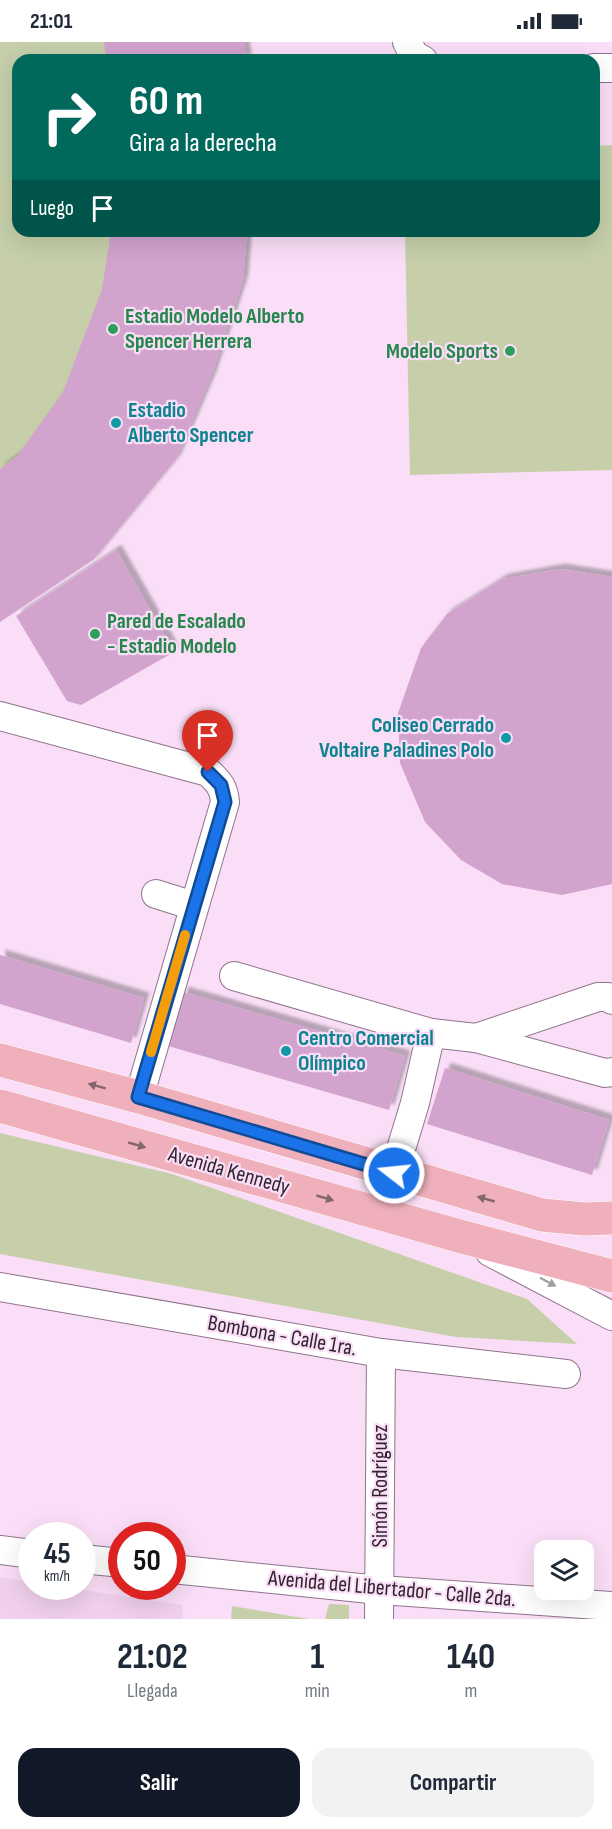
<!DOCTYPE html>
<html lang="es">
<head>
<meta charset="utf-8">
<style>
	body { margin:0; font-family:"Sofia Sans Condensed",sans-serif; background:#f2f2f3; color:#1f2937; height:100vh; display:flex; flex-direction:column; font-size:22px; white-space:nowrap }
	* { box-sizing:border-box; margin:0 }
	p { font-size:20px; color:#747a83 }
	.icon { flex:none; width:33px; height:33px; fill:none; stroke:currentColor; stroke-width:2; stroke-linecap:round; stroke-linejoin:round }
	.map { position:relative; height:1577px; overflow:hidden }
	.sheet { display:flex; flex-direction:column; background:#fff; flex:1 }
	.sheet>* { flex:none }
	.banner { position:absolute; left:12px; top:12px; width:588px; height:183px; border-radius:18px; box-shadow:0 6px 24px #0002; background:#00695c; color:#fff; overflow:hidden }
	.tools { position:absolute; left:534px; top:1498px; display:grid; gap:12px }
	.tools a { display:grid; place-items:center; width:60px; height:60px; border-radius:12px; background:#fff; box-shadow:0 6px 24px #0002; font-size:30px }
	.speed { position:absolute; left:18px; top:1480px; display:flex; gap:12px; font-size:30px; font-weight:700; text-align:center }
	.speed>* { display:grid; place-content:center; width:78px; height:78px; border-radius:50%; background:#fff; box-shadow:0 6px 24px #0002; line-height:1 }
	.speed small { font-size:15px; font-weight:400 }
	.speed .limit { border:9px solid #d22; background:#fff; color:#111 }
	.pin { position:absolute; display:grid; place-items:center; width:51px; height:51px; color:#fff; margin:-62px -26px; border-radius:50% 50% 50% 0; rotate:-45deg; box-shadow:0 0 6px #0007 }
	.pin .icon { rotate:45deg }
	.me { position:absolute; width:66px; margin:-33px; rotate:286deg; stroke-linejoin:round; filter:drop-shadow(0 0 4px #0008) }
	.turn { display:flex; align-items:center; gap:21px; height:126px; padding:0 18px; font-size:27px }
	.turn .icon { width:78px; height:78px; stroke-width:2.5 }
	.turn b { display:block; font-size:42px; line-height:51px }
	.then { display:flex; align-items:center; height:57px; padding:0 18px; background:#0003; gap:12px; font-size:22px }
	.eta { display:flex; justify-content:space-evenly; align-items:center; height:102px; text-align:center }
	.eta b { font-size:36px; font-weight:700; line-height:42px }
	.primary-button { display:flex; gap:12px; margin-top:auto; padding:12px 18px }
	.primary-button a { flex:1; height:69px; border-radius:18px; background:#111827; color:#fff; font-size:24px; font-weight:700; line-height:69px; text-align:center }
	.primary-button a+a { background:#f2f2f3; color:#1f2937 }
	.status { display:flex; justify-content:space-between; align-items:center; height:42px; padding:0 30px; background:#fff; direction:ltr }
	.status svg { height:16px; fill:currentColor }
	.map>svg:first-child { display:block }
	.built { fill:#f1d0ed }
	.green { fill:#c6cfaa }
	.building { fill:#d2a3cd; filter:url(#shadow) }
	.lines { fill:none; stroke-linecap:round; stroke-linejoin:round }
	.minor-casing { stroke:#8e748b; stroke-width:30 }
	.major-casing { stroke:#fff; stroke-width:34 }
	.minor { stroke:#fff; stroke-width:28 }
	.major { stroke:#efb0bb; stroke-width:33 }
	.oneway { fill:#86646d }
	.oneway2 { fill:#a29da1 }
	.route-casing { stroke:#114b97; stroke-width:15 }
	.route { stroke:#1a73e8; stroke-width:10 }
	.slow { stroke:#f59e0b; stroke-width:10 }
	.leisure-dot { fill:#2e9e5b; stroke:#fadef7; stroke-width:2 }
	.culture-dot { fill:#0f9aa8; stroke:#fadef7; stroke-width:2 }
	.labels { text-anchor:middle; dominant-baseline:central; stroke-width:4.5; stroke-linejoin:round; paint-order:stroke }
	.leisure-label { font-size:22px; font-weight:bold; fill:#27864d; stroke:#fadef7; text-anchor:start }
	.culture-label { font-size:22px; font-weight:bold; fill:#0d838f; stroke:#fadef7; text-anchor:start }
	.street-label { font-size:22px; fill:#30252e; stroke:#fadef7 }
</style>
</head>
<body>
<div class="status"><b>21:01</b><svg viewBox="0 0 49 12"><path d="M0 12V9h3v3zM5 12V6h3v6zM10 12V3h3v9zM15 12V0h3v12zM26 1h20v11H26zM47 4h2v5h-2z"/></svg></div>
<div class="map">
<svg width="612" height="1577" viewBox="0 0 612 1577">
	<defs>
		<filter id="shadow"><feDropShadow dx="5.5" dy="-5.5" stdDeviation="1.5" flood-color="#0004"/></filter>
	</defs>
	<rect width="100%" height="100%" fill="#fadef7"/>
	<!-- built -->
	<polygon class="built" points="0,1535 31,1540 32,1545 63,1545 182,1563 183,1577 0,1577"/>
	<!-- green -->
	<g class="green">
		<polygon points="0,0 244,0 246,18 18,18 18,189 247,189 243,239 211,335 176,417 94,517 0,579"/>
		<polygon points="612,103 612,428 410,433 405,189 594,189 594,104"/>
		<polygon points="0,1091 172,1132 527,1257 577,1302 456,1295 0,1212"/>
		<polygon points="329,1562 349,1563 349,1577 325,1577"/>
		<polygon points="232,1564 309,1577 231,1577"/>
	</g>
	<!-- building -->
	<g class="building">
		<polygon points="104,0 244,0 246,18 106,18"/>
		<polygon points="111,189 247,189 243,239 211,335 176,417 94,517 0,580 0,427 18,413 63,350 102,247"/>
		<polygon points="116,508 174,610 81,663 67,659 16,574"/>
		<polygon points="560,527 612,535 612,842 562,853 502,842 461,818 425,780 400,721 398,671 421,606 447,572 503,537"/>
		<polygon points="0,913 144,956 131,1001 0,962"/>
		<polygon points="183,950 405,1014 389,1068 168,1004"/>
		<polygon points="445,1026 609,1078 592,1133 427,1082"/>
	</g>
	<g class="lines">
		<defs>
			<g id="minor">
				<polyline points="407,0 414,13 423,18"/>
				<polyline points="594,26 612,26"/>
				<path d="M0,674L208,730C219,740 224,746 225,760L139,1055"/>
				<polyline points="156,852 194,864"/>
				<polyline points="234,934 431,991 415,1061 394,1130"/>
				<polyline points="431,991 476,996 605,1031 612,1030"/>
				<polyline points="476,996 598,955 608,955 612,958"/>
				<polyline points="490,1210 612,1274"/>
				<polyline points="0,1245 381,1311 566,1332"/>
				<polyline points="0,1508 32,1512"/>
				<polyline points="82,1517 122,1521"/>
				<polyline points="172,1527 380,1548 612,1564"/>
				<polyline points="379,1577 381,1311"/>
			</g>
			<g id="major">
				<polyline points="0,1018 139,1055 542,1173 584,1177 612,1176"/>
				<polyline points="0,1064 459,1194 612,1234"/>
			</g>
		</defs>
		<!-- minor casing -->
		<use href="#minor" class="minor-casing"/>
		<!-- major casing -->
		<use href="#major" class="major-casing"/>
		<!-- minor -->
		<use href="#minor" class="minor"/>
		<!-- major -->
		<use href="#major" class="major"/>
	</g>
	<!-- one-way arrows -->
	<defs><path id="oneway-solid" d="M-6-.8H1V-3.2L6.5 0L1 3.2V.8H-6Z" transform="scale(1.5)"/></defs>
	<g class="oneway">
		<use href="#oneway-solid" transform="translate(97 1044) rotate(-165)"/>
		<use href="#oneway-solid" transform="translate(137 1103) rotate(16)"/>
		<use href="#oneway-solid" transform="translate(325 1156) rotate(16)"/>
		<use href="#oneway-solid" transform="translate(486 1157) rotate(-164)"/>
	</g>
	<use class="oneway2" href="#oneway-solid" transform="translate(548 1240) rotate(28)"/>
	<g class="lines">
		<defs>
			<polyline id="route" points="208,730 221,743 225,760 138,1055 394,1131"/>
		</defs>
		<!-- route casing -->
		<use href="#route" class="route-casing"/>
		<!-- route -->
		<use href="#route" class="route"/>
		<!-- slow -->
		<polyline class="slow" points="151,1010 185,893"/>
	</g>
	<!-- markers -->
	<g class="leisure-dot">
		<circle cx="113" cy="287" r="6"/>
		<circle cx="510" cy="309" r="6"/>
		<circle cx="95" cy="592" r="6"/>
	</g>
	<g class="culture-dot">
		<circle cx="116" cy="381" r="6"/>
		<circle cx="506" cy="696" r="6"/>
		<circle cx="286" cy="1009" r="6"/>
	</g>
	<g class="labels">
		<!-- leisure labels -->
		<g class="leisure-label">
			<text x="125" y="274">Estadio Modelo Alberto<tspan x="125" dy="25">Spencer Herrera</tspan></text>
			<text x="498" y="309" text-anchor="end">Modelo Sports</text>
			<text x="107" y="579">Pared de Escalado<tspan x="107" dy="25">- Estadio Modelo</tspan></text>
		</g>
		<!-- culture labels -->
		<g class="culture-label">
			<text x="128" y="368">Estadio<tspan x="128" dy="25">Alberto Spencer</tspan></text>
			<text x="494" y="683" text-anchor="end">Coliseo Cerrado<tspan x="494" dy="25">Voltaire Paladines Polo</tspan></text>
			<text x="298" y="996">Centro Comercial<tspan x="298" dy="25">Olímpico</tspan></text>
		</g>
		<!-- street labels -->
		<g class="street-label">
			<text transform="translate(229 1129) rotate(16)">Avenida Kennedy</text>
			<text transform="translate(282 1294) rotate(10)">Bombona - Calle 1ra.</text>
			<text transform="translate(380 1444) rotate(-90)">Simón Rodríguez</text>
			<text transform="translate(392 1547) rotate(5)">Avenida del Libertador - Calle 2da.</text>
		</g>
	</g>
</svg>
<div class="tools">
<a><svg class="icon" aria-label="layers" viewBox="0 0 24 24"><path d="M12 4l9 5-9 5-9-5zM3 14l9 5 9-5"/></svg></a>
</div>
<div class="speed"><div>45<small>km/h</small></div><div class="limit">50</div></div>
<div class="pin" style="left:208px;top:730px;background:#d93025"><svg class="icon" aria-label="arrive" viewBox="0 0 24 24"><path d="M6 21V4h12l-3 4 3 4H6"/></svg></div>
<svg class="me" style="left:394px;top:1131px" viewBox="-20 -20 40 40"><circle r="17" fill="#1a73e8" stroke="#fff" stroke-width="3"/><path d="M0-11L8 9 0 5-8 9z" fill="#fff"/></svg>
<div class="banner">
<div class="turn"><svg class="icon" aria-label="right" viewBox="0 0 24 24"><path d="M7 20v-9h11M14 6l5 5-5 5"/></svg><div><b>60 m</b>Gira a la derecha</div></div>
<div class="then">Luego<svg class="icon" aria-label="arrive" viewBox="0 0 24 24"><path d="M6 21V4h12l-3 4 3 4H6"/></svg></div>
</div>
</div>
<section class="sheet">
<div class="eta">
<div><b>21:02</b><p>Llegada</p></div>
<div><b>1</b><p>min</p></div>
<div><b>140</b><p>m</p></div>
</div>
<div class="primary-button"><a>Salir</a><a>Compartir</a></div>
</section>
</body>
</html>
